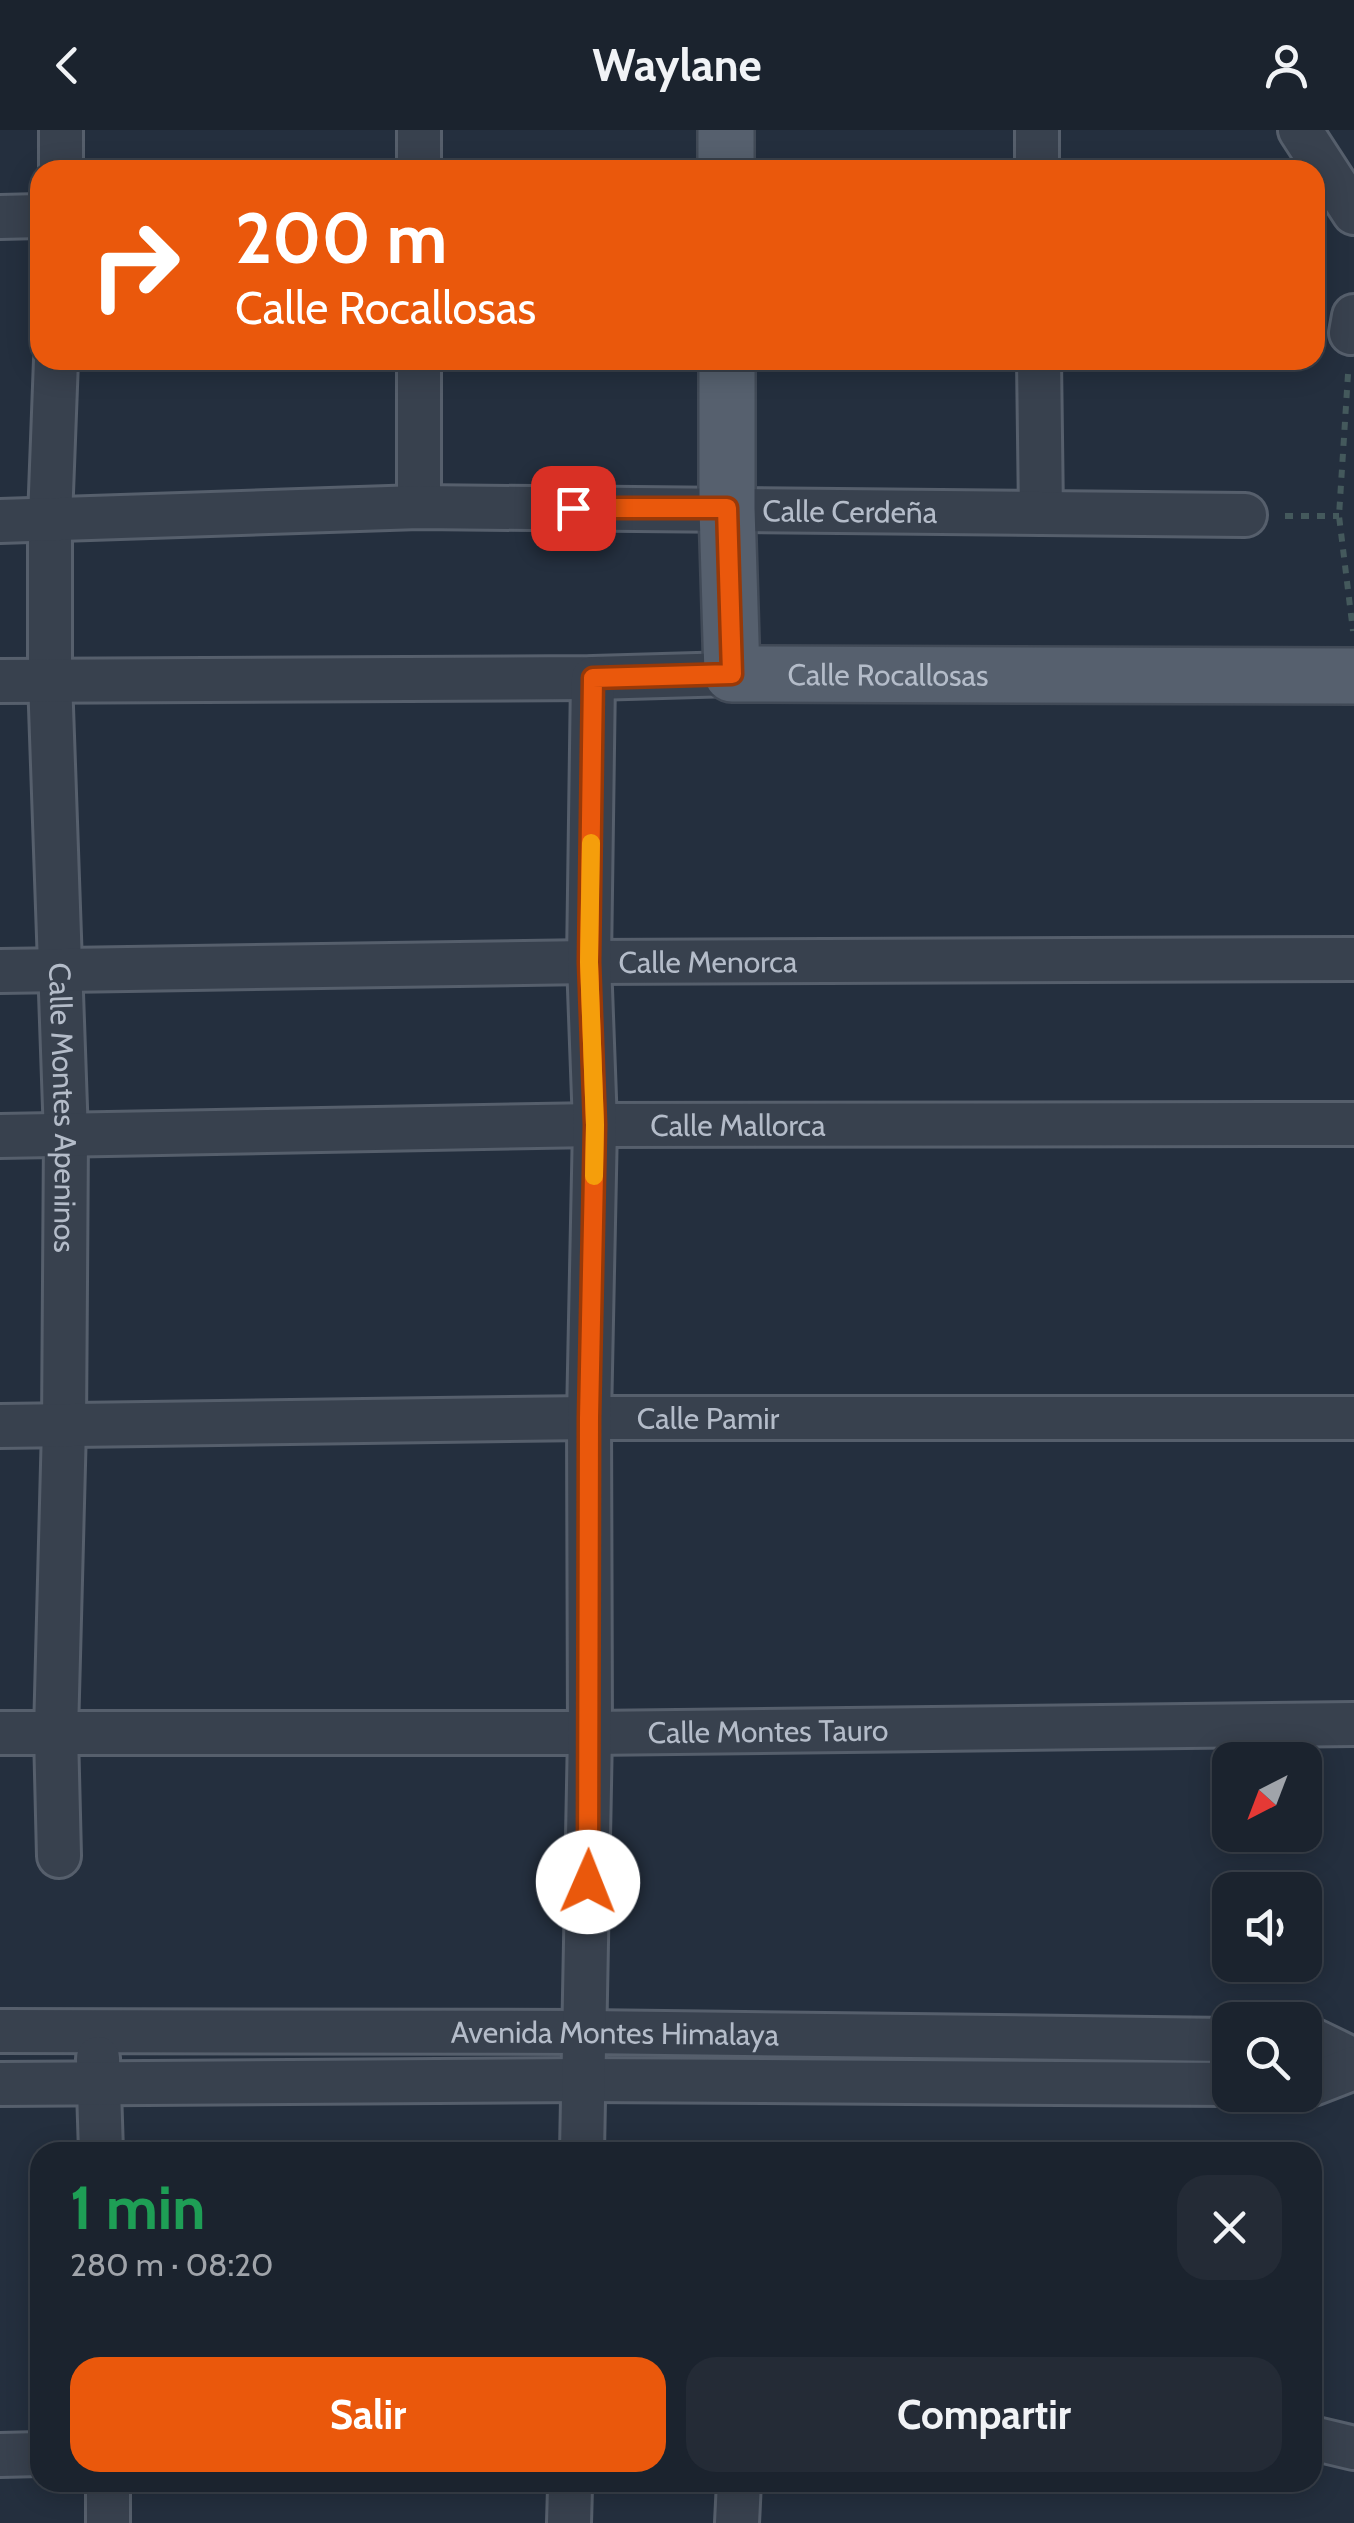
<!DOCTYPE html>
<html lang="es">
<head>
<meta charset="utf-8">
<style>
	body { margin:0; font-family:Cabin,sans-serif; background:#242b36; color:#f1f3f6; height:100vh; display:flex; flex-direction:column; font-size:38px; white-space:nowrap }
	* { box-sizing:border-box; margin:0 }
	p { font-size:32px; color:#a0a4aa }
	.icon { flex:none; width:55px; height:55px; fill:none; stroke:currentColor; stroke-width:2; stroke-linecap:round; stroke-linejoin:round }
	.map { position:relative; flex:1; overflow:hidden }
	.panel { position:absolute; left:30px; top:2012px; width:1292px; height:350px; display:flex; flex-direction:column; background:#1b232e; border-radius:30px; box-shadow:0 5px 25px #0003,0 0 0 2px #39404a }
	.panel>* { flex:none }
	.guide { position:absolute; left:30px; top:30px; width:1295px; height:210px; border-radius:30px; box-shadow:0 5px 25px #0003,0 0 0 2px #39404a; background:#ea580c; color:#fff; overflow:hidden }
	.needle { width:65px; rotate:222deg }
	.buttons { position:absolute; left:1212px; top:1612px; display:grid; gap:20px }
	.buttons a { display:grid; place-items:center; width:110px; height:110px; border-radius:20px; background:#1b232e; box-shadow:0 5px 25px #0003,0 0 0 2px #39404a; font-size:50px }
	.pin { position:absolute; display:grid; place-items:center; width:85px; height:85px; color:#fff; margin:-42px; border-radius:20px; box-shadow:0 5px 15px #0006 }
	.me { position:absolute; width:110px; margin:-55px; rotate:1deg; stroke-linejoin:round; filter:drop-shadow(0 0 8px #0008) }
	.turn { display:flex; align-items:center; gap:35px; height:210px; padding:0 40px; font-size:45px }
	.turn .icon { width:130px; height:130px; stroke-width:2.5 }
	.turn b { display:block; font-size:70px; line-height:85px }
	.round { display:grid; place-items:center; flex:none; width:105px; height:105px; border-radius:30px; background:#242b36 }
	.overview { display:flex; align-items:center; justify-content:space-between; height:170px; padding:0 40px }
	h1 { font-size:60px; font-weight:700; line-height:75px; color:#1e9e55 }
	.cta { display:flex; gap:20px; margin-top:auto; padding:20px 40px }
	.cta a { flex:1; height:115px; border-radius:30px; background:#ea580c; color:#fff; font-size:40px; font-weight:700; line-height:115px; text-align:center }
	.cta a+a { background:#242b36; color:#f1f3f6 }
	header { display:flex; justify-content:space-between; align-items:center; height:130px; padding:0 40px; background:#1b232e; font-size:45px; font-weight:700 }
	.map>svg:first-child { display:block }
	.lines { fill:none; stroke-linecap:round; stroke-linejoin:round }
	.minor-casing { stroke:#565f6c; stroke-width:48 }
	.major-casing { stroke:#414a57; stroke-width:60 }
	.path { stroke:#44595c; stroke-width:6; stroke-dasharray:8 8; stroke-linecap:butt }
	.minor { stroke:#38414e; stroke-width:42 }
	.major { stroke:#56606e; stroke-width:55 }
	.route-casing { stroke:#983908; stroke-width:25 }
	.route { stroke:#ea580c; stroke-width:18 }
	.slow { stroke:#f59e0b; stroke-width:18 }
	.labels { text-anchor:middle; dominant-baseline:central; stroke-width:8; stroke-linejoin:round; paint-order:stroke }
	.street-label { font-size:30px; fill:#b4bcc9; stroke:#1d2633 }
</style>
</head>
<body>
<header><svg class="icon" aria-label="back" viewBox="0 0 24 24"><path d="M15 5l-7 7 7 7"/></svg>Waylane<svg class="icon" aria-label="person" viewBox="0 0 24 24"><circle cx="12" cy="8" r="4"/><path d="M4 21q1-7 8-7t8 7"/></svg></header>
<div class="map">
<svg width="1354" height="2393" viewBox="0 0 1354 2393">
	<rect width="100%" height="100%" fill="#242f3e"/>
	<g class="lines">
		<defs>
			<g id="minor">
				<polyline points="61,0 61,40"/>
				<polyline points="1037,0 1037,40"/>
				<polyline points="1300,0 1354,83"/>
				<polyline points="419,40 419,0"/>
				<polyline points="0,87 40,86"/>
				<polyline points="1351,203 1354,186"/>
				<path id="s1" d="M56,230L50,389V549L66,1006L64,1297L56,1603L59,1726"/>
				<polyline points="1039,230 1041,383"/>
				<polyline points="419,377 419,230"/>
				<path id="s2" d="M0,391L419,377L1245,385"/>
				<polyline points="0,551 593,548 732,544"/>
				<path id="s3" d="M0,841L589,832L1354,829"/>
				<path id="s4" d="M0,1006L595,995L1354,994"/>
				<path id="s5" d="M0,1296L589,1288H1354"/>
				<path id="s6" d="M0,1603H590L1354,1594"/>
				<path id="s7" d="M0,1901L586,1902L1230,1910"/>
				<polyline points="1305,1910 1315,1911 1354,1930"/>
				<polyline points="98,1928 101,2022"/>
				<polyline points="0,1954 585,1950 1230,1954"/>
				<polyline points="1305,1954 1313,1954 1354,1938"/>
				<polyline points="582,2022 590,1603 589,1288 595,995 589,832 593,548"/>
				<polyline points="1312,2308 1354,2318"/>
				<polyline points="0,2325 40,2324"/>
				<polyline points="108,2352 108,2393"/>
				<polyline points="568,2352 570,2358 569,2393"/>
				<polyline points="737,2393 739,2352"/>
			</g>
			<g id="major">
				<polyline points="726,0 726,40"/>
				<path id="s8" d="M727,230V378L732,544L1354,546"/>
			</g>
		</defs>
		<!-- minor casing -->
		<use href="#minor" class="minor-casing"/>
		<!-- major casing -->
		<use href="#major" class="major-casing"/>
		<!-- path -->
		<g class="path">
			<polyline points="1348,244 1339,386 1353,501"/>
			<polyline points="1285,386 1339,386"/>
		</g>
		<!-- minor -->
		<use href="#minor" class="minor"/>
		<!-- major -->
		<use href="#major" class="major"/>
	</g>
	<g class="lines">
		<defs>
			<polyline id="route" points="573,378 727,378 732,544 593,548 589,832 595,995 589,1288 588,1752"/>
		</defs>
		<!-- route casing -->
		<use href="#route" class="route-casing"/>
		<!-- route -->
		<use href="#route" class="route"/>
		<!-- slow -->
		<polyline class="slow" points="591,713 589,832 595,995 594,1046"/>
	</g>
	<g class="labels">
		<!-- street labels -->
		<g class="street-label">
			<text stroke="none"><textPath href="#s2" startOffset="850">Calle Cerdeña</textPath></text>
			<text stroke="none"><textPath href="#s8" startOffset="470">Calle Rocallosas</textPath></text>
			<text stroke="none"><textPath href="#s3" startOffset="708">Calle Menorca</textPath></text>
			<text stroke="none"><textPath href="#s1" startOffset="748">Calle Montes Apeninos</textPath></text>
			<text stroke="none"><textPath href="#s4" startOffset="738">Calle Mallorca</textPath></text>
			<text stroke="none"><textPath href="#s5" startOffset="708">Calle Pamir</textPath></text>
			<text stroke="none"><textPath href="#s6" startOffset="768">Calle Montes Tauro</textPath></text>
			<text stroke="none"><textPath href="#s7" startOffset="615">Avenida Montes Himalaya</textPath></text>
		</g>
	</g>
</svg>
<div class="buttons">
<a><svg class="needle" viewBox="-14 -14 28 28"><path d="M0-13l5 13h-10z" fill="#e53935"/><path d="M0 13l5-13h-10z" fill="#a0a4aa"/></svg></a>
<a><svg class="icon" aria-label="sound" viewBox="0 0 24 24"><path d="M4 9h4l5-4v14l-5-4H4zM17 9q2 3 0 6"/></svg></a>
<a><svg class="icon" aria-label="search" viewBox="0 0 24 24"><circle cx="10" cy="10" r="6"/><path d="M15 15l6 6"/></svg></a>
</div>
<div class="pin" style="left:573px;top:378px;background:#d93025"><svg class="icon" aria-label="arrive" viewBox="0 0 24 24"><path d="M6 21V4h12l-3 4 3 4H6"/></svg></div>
<svg class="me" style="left:588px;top:1752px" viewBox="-20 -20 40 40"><circle r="19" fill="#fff"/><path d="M0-13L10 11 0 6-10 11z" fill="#ea580c"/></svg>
<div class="guide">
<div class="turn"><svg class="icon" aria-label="right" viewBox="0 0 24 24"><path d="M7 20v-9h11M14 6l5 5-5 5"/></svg><div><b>200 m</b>Calle Rocallosas</div></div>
</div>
<section class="panel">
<div class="overview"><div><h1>1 min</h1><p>280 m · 08:20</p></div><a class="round"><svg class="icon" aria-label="close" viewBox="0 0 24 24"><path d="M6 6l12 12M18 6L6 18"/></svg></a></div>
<div class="cta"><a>Salir</a><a>Compartir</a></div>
</section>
</div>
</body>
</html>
